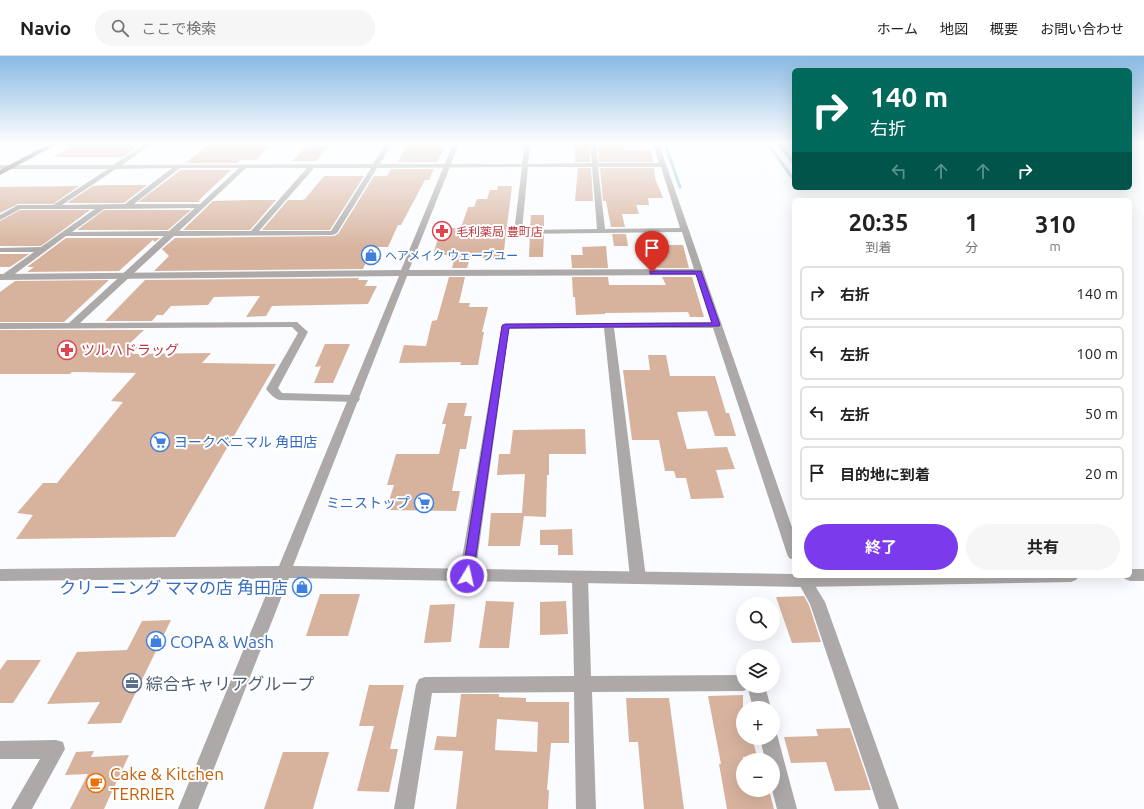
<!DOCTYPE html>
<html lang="ja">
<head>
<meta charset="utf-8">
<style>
	body { margin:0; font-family:Ubuntu,"Noto Sans JP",sans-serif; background:#f6f6f6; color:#222; height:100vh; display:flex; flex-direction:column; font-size:15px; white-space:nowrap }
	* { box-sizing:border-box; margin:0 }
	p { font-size:13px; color:#767676 }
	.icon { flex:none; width:22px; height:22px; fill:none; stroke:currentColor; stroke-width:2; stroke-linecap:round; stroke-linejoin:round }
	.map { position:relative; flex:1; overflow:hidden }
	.panel { position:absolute; left:792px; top:142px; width:340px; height:380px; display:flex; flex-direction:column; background:#fff; border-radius:6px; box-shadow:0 4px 16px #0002 }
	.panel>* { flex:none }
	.guide { position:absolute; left:792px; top:12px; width:340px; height:122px; border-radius:6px; box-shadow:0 4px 16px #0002; background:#00695c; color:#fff; overflow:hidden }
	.controls { position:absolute; left:736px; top:541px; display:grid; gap:8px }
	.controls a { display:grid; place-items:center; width:44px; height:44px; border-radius:50%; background:#fff; box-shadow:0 4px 16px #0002; font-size:20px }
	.pin { position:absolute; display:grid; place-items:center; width:34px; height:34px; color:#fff; margin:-41px -17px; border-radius:50% 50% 50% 0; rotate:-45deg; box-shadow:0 0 4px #0007 }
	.pin .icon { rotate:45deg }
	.me { position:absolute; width:44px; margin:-22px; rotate:9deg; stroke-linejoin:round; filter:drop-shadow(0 0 3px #0008) }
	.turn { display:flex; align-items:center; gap:14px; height:84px; padding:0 12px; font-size:18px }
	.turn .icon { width:52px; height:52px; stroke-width:2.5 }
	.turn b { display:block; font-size:28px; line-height:34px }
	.lanes { display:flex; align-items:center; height:38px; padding:0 12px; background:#0003; justify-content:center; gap:20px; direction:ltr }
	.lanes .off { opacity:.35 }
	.eta { display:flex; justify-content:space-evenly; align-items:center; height:68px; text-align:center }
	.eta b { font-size:24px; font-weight:700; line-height:28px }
	.primary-button { display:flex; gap:8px; margin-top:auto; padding:8px 12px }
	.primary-button a { flex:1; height:46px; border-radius:24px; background:#7c3aed; color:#fff; font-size:16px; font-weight:700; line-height:46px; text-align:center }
	.primary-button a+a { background:#f6f6f6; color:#222 }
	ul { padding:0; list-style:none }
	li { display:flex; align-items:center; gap:12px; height:54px; margin:0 8px 6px; padding:0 4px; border:2px solid #e0e0e0; border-radius:6px }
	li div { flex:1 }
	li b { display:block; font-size:15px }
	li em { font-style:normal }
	header { display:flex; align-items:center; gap:24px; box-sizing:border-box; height:56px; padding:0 20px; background:#fff; border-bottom:1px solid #e0e0e0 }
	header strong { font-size:19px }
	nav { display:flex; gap:22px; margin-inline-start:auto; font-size:14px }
	.search { width:280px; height:36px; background:#f6f6f6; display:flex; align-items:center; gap:10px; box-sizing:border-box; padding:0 14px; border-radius:22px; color:#767676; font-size:15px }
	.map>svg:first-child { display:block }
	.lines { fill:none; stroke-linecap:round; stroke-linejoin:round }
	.stream { stroke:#9cc2d8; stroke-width:3 }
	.building { fill:#d7b39e; fill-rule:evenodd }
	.minor { fill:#aca9a8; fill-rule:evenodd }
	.tertiary { fill:#aca9a8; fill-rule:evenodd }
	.trunk { fill:#605a58; fill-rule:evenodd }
	.route { fill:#7c3aed; stroke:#51269a }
	.labels { text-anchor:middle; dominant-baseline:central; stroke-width:4; stroke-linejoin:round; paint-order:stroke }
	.far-health-label { font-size:12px; fill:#be3a42; stroke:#fff; text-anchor:start }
	.far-shop-label { font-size:12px; fill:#366cbe; stroke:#fff; text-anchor:start }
	.health-label { font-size:14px; fill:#be3a42; stroke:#fff; text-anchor:start }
	.shop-label { font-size:14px; fill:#366cbe; stroke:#fff; text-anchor:start }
	.near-shop-label { font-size:17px; fill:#366cbe; stroke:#fff; text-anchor:end }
	.near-service-label { font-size:17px; fill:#4e5e75; stroke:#fff; text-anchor:start }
	.near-food-label { font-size:17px; fill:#c56008; stroke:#fff; text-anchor:start }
</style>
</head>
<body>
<header>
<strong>Navio</strong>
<div class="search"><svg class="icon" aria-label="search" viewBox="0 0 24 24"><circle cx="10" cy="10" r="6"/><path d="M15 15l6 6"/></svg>ここで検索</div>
<nav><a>ホーム</a><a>地図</a><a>概要</a><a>お問い合わせ</a></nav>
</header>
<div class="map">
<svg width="1144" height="753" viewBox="0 0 1144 753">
	<rect width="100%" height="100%" fill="#fafcff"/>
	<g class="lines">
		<!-- stream -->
		<g class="stream">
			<polyline points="665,88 680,131"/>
			<polyline points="768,88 792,121"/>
			<polyline points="779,88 794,107"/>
		</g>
	</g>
	<!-- building -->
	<g class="building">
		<polygon points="77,88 142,88 122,101 53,101"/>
		<polygon points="209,88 273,88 255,104 240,104 237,107 186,107"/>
		<polygon points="407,88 438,88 437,90 445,90 437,106 398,106"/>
		<polygon points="574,88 589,88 590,106 575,106"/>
		<polygon points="598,88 623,88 625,94 651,94 653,106 599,106"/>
		<polygon points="307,90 329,90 316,105 293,105"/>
		<polygon points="578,112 591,112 593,145 575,145"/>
		<polygon points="600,112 654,112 655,122 663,142 648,142 649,149 636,149 639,158 622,158 625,171 611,171 606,145 603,145"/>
		<polygon points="391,113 434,113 429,124 425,124 401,169 398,169 388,191 373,191 363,213 154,215 169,200 162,193 175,182 334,180 338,178 374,120 387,120"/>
		<polygon points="181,114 231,114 198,145 201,145 199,146 138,146"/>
		<polygon points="324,120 364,120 330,174 262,174 288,144 302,144 305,143"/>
		<polygon points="105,129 147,129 124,147 67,147 93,130"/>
		<polygon points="79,130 53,148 18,148 0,157 0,131"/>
		<polygon points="498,130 512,130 503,202 470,202 467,212 452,212 454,204 451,204 452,199 433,199 441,172 461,172 468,151 474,151 477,143 487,143 490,134 497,134"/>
		<polygon points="249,144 276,144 250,174 183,174 213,145"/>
		<polygon points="20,154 90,154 41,190 0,190 0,165"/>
		<polygon points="104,154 191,154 168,174 77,174"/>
		<polygon points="531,159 544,159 544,172 530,172"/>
		<polygon points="612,178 626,178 628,190 614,190"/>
		<polygon points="530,179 544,179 543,201 529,201"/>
		<polygon points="66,182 160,182 155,186 153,184 119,215 27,216 34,211 27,211"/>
		<polygon points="667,189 683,189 689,212 658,212 650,191 668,191"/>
		<polygon points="606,190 608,212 572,212 571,199 583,199 582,191"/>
		<polygon points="0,198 29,198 10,211 0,211"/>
		<polygon points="449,221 465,221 459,247 470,247 469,251 488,251 482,276 484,276 478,309 460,309 461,306 399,307 404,289 426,290 432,265 437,264"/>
		<polygon points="572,221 608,221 609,229 666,229 662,221 692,221 704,261 690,261 688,256 605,257 605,258 576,259 575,241 573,241"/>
		<polygon points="359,222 358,224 368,224 365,230 377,230 368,248 272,250 266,260 246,261 260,240 214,241 208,249 171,250 163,259 157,259 152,265 105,265 145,224"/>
		<polygon points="109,224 64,266 0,266 0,236 15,225"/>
		<polygon points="0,274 144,274 126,291 138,291 132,298 211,297 202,307 276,308 175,481 16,483 33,459 17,457 43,427 57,427 123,346 111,345 136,317 72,316 70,318 0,318"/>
		<polygon points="325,288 350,288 333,327 314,327 321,310 315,311"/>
		<polygon points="648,299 666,299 670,320 715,320 726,357 729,357 736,380 715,380 707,355 677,356 687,393 727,391 735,413 716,414 724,442 691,443 686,422 676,422 674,415 665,415 659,384 632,384 623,314 650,314"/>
		<polygon points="448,347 467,347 464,360 472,360 466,393 460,393 452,435 460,435 456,455 386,454 394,429 387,429 396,398 439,398 446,368 442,368"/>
		<polygon points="585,373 586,398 549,398 549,419 547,419 546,461 524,460 520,490 488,490 491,457 522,457 525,418 497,419 499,398 510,398 513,374"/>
		<polygon points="572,473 573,499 558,499 558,489 540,489 540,474"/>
		<polygon points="320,538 360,538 348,580 306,580"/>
		<polygon points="804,540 809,549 821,586 792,587 776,541"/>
		<polygon points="486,545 514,546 509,592 479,592"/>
		<polygon points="566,545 568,578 540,579 540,546"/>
		<polygon points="455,548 451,586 424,587 430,549"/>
		<polygon points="171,564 121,667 87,668 100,646 47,648 77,596 127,594 142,565"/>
		<polygon points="7,604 41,604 13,647 0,647 0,614"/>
		<polygon points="369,629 404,629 390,693 398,693 389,736 357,735 374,670 359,670"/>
		<path d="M461,638H499V641L526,642V646H569V687H551L547,734H549L548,753H456L463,695L434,694L437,680L456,681ZM497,663L538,666L537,696L495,694Z"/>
		<polygon points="743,639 743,682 752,682 757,700 743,701 743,734 769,734 774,753 727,753 719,708 721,708 708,640"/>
		<polygon points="626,642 669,642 684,753 644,753 638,686 629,686"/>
		<polygon points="850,672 871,734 835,735 826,706 791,707 784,681 818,680 816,673"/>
		<polygon points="94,695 91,701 129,699 104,753 70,753 88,718 65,719 76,696"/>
		<polygon points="283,696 329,696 313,753 264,753"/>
	</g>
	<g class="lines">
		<!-- minor -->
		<g class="minor">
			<path d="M145,88H152L122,109L373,108L386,88H392L380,108H522L525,88H531L528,108L592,107L590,88H596L598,107H659L653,88H659L794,477V504L789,502L787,498L713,272H614L646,522L643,526L638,528L633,526L630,522L604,272L509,273L475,520L472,524L467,526L462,524L459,520L502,268L711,266L682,176L515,178L514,176L522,111L377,112L337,177L333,179L174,180L80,267L297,266L308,276L278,332L282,337L354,339L358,340L360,343L358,346L279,344C274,342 270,338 266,333L298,277L292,271L0,273V267H69L164,180H66L8,223H2L1,221L2,219L34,196H0V192L41,191L95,153H20L0,164V159L18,149H53L108,113H0V109H113ZM528,111H592L597,173L522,174ZM598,111H661L680,172L605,173ZM172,112L125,148L62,149L116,113ZM180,112H239L200,148H134ZM246,112H307L251,175H179ZM314,112H371L331,175H259ZM195,152L169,175L72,176L104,153Z"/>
			<polygon points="580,515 585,517 588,521 591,620 743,619 743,630 765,630 771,652 753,652 748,633 743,635 592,636 596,753 576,753 574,636 432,637 414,753 394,753 416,629 419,623 425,621 574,620 572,521 575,517"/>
			<polygon points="794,519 809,520 825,546 899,753 879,753 810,548"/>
			<polygon points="773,674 776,675 778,682 797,753 777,753 772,734 773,704 765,704 760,682 773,682"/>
			<polygon points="56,684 63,686 65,693 32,753 11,753 40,703 0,703 0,685"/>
		</g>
		<!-- tertiary -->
		<g class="tertiary">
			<polygon points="453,88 459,88 409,214 699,213 703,216 699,219 407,220 293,510 794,518 794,520 1079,520 1076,524 1071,526 803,531 289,522 198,753 178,753 273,522 0,525 0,513 279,510 399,220 0,224 0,218 401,214"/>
			<polygon points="1130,513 1144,513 1144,525 1130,525 1125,523 1123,520 1130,520"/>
		</g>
		<!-- trunk -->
		<polygon class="trunk" points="49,88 57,88 0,119 0,114"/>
	</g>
	<!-- sky -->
	<linearGradient id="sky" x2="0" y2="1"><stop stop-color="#89bae2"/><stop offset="0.45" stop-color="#fdfeff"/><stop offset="1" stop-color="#fdfeff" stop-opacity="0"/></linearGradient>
	<rect width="1144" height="194" fill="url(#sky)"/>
	<!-- route -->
	<polygon class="route" points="650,215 701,215 720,269 719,270 509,272 473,520 471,523 467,524 463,523 462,520 502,270 505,268 712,267 696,218 650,218"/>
	<!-- icons -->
	<defs>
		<symbol id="pharmacy-ring" viewBox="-11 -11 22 22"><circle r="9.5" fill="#fff" stroke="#e0444e" stroke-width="1.5"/><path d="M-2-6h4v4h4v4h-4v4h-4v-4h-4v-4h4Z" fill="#e0444e"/></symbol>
		<symbol id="shop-ring" viewBox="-11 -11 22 22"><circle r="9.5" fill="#fff" stroke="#3f7fe0" stroke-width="1.5"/><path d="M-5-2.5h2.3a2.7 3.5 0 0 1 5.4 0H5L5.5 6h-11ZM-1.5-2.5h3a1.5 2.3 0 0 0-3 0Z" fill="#3f7fe0"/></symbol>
		<symbol id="supermarket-ring" viewBox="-11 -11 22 22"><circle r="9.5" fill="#fff" stroke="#3f7fe0" stroke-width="1.5"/><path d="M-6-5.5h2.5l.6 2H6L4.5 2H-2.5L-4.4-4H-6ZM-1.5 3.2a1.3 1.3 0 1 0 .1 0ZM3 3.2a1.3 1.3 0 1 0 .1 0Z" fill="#3f7fe0"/></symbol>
		<symbol id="office-ring" viewBox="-11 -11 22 22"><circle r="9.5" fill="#fff" stroke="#5c6f8a" stroke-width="1.5"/><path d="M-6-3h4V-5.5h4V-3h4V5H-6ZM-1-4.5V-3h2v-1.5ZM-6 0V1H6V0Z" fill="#5c6f8a"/></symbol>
		<symbol id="cafe-ring" viewBox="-11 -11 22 22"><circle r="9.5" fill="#fff" stroke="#e8710a" stroke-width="1.5"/><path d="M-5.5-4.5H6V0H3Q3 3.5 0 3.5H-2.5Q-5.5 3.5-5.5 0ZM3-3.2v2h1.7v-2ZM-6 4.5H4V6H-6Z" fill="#e8710a"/></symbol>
	</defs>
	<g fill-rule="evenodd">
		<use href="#pharmacy-ring" x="431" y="164" width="22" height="22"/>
		<use href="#shop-ring" x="360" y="188" width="22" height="22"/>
		<use href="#pharmacy-ring" x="56" y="283" width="22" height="22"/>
		<use href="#supermarket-ring" x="149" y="375" width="22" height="22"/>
		<use href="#supermarket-ring" x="413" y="436" width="22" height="22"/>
		<use href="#shop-ring" x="291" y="520" width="22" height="22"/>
		<use href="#shop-ring" x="145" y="574" width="22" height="22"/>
		<use href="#office-ring" x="121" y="616" width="22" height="22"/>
		<use href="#cafe-ring" x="85" y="716" width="22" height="22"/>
	</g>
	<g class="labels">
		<!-- far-health labels -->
		<g class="far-health-label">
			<text x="456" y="175">毛利薬局 豊町店</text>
		</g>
		<!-- far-shop labels -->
		<g class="far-shop-label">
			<text x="385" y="199">ヘアメイク ウェーブユー</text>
		</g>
		<!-- health labels -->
		<g class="health-label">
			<text x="81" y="294">ツルハドラッグ</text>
		</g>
		<!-- shop labels -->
		<g class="shop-label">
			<text x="174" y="386">ヨークベニマル 角田店</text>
			<text x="410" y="447" text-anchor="end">ミニストップ</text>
		</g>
		<!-- near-shop labels -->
		<g class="near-shop-label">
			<text x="288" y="531">クリーニング ママの店 角田店</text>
			<text x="170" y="585" text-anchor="start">COPA &amp; Wash</text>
		</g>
		<!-- near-service labels -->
		<g class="near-service-label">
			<text x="146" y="627">綜合キャリアグループ</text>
		</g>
		<!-- near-food labels -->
		<g class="near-food-label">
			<text x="110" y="717">Cake &amp; Kitchen<tspan x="110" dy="20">TERRIER</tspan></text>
		</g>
	</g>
</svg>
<div class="controls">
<a><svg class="icon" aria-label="search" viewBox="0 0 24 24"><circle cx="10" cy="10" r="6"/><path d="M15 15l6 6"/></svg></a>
<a><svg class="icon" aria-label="layers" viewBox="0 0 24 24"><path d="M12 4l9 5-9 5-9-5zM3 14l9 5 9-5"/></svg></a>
<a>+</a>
<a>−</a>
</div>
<div class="pin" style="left:652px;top:216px;background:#d93025"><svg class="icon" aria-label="arrive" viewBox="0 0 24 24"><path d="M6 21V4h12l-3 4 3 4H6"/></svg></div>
<svg class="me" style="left:467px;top:520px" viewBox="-20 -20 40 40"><circle r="17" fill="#7c3aed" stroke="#fff" stroke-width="3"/><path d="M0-11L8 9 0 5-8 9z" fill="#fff"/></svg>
<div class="guide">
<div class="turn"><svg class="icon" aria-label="right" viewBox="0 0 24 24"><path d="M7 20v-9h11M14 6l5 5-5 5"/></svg><div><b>140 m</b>右折</div></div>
<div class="lanes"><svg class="icon off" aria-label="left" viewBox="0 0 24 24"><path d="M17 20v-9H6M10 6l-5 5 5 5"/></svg><svg class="icon off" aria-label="ahead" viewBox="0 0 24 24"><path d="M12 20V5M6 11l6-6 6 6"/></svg><svg class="icon off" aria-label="ahead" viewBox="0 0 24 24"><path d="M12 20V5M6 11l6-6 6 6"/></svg><svg class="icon" aria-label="right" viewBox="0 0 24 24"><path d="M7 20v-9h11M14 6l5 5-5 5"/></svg></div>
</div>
<section class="panel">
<div class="eta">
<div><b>20:35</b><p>到着</p></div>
<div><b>1</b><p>分</p></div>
<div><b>310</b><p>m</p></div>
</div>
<ul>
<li><svg class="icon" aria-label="right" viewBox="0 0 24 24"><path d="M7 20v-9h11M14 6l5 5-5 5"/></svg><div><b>右折</b></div><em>140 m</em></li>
<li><svg class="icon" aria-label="left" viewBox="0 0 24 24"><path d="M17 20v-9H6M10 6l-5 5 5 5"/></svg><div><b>左折</b></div><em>100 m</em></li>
<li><svg class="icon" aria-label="left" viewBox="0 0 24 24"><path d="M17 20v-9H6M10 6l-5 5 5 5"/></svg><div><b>左折</b></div><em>50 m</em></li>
<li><svg class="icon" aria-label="arrive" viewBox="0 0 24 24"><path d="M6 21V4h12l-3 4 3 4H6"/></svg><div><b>目的地に到着</b></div><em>20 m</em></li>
</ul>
<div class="primary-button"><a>終了</a><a>共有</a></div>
</section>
</div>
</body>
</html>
